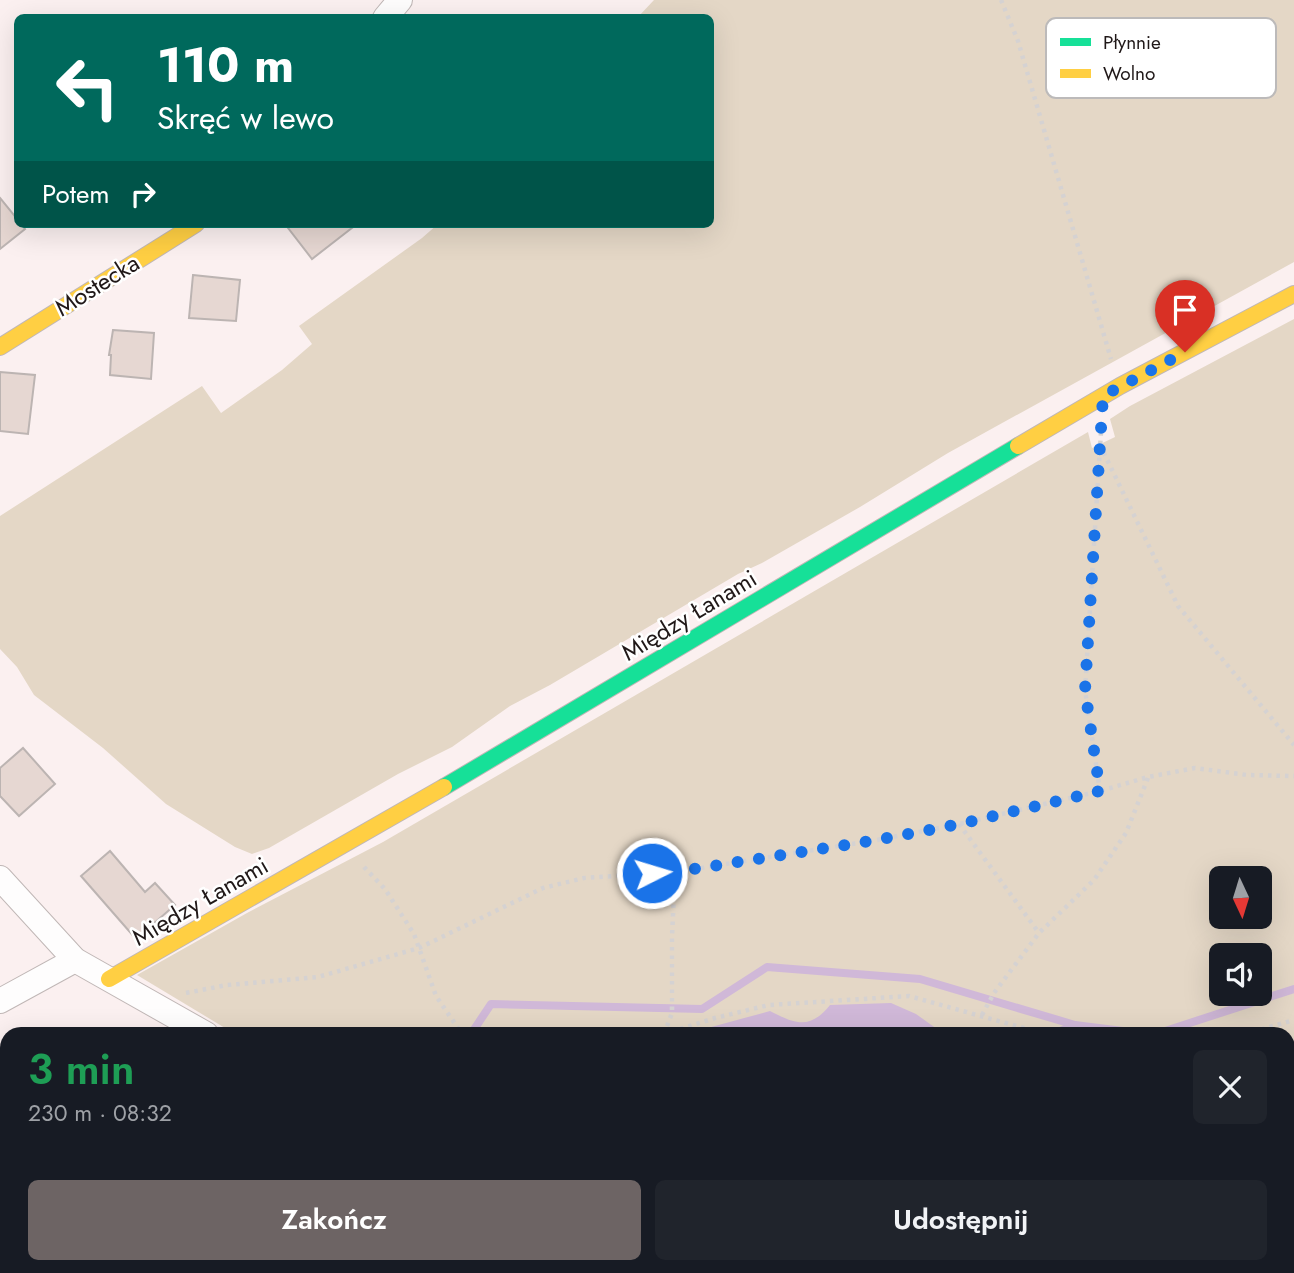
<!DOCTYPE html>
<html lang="pl">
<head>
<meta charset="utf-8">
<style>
	body { margin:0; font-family:Jost,sans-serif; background:#20242c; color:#f1f3f6; height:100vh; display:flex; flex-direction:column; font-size:26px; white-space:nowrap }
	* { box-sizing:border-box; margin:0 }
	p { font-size:23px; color:#9ea1a6 }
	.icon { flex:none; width:38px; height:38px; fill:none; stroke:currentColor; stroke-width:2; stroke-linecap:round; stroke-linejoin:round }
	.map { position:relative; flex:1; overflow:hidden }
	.drawer { position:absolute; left:0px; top:1027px; width:1295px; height:247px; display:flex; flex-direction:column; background:#171b24; border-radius:21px 21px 0 0; box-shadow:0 7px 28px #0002 }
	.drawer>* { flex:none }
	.hud { position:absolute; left:14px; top:14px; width:700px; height:214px; border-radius:10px; box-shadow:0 7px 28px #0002; background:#00695c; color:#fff; overflow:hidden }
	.needle { width:46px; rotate:176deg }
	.fabs { position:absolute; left:1209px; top:866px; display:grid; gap:14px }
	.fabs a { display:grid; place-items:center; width:63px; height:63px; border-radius:10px; background:#171b24; box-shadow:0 7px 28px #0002; font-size:35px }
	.pin { position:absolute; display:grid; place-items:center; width:60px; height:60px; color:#fff; margin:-72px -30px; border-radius:50% 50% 50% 0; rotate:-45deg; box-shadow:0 0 7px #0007 }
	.pin .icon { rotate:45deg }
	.me { position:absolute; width:77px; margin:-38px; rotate:85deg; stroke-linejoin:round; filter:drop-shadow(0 0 5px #0008) }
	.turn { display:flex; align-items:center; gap:24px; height:147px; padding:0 28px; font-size:32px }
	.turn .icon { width:91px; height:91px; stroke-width:2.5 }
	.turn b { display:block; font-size:49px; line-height:60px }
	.then { display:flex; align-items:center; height:66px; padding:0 28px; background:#0003; gap:14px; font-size:26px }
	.round { display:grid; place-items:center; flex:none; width:74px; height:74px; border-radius:10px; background:#20242c }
	.summary { display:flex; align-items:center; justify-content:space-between; height:119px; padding:0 28px }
	h1 { font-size:42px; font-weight:600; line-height:52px; color:#1e9e55 }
	.cta { display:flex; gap:14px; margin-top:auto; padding:14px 28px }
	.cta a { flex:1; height:80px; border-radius:10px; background:#6d6464; color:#fff; font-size:28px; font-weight:600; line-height:80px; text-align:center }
	.cta a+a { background:#20242c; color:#f1f3f6 }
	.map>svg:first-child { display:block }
	.green { fill:#e4d7c6; fill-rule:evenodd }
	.forest { fill:#e7d4b8 }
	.water { fill:#d0b8d8 }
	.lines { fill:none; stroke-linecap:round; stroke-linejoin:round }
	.stream { stroke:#d0b8d8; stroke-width:8 }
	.building { fill:#e6d7d2; stroke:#bcb4b2; stroke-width:2 }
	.lane-casing { stroke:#c0b7b6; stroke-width:14 }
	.street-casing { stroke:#c0b7b6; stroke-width:26 }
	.fast-casing { stroke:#c0b7b6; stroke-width:18 }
	.slow-casing { stroke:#c0b7b6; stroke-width:18 }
	.path { stroke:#d5d2d2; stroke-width:4.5; stroke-dasharray:3.5 5; stroke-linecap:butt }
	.lane { stroke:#fefdfd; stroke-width:12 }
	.street { stroke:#fefdfd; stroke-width:24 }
	.fast { stroke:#16e098; stroke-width:16 }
	.slow { stroke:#ffcf43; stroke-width:16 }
	.route { stroke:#1a73e8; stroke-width:12; stroke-dasharray:0 21.6 }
	.labels { text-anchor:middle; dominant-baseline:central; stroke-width:5; stroke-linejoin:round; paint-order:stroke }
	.street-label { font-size:24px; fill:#201818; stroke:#fff }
	.key { fill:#fff; stroke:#bcbaba; stroke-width:2 }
	.key-label { font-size:19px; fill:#201818 }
</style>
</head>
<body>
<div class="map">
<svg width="1294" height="1273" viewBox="0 0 1294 1273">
	<rect width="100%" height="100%" fill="#fbf0f0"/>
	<!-- green -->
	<g class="green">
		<polygon points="654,0 1294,0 1294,262 948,453 860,507 762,563 738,574 550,685 510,706 452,747 398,774 269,848 252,854 235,847 166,804 103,748 34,695 17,667 0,649 0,516 202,386 221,413 282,370 312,344 299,326 422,238 438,224 710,224 710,18 638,17"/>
		<path d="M1294,319V1150L1288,1147V1034H235L137,975L247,913L383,842L1088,432L1092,448L1115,437L1110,419L1130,406ZM1222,878H1260V917H1222ZM1222,956H1260V994H1222Z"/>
		<polygon points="1294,1228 1294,1273 1267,1273 1264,1267 1288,1267 1288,1231"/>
		<polygon points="488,1267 517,1267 543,1273 487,1273"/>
	</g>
	<!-- forest -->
	<polygon class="forest" points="1164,1267 1213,1267 1215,1273 1149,1273"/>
	<!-- water -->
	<path class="water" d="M891,1003L916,1014L944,1034H692L704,1029L770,1011C795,1024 810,1030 830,1005Z"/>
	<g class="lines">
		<!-- stream -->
		<g class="stream">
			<polyline points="471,1034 491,1004 702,1009 767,967 920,979 1075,1025"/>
			<polyline points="1053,1034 1075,1025 1147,1034"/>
			<polyline points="1156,1034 1294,989"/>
			<polyline points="0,1251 7,1248"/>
		</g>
	</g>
	<!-- building -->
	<g class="building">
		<polygon points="0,198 18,220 18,224 21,224 25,229 0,249"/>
		<polygon points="285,224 357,224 312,259"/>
		<polygon points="193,275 240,280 236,321 189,318"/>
		<polygon points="113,330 154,333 151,379 110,375 111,355 109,355"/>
		<polygon points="0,372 35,375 28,434 0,431"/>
		<polygon points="23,748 55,784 19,816 0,796 0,768"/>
		<polygon points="110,851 145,892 155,883 175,905 136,939 81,876"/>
	</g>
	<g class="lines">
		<defs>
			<polyline id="lane" points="1226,1267 1229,1273"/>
			<g id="street">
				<polyline points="385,18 400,0"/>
				<polyline points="0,878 75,960 206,1034"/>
				<polyline points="0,1001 75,960"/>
				<polyline points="1288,1197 1294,1194"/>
				<polyline points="462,1273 462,1267"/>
			</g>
			<g id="fast">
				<polyline points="444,787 1018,446"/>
				<polyline points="1031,1267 1069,1270 1110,1267"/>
			</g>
			<g id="slow">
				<polyline points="0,347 196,224"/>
				<polyline points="1018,446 1120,386 1294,294"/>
				<polyline points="109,979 444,787"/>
			</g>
		</defs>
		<!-- lane casing -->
		<use href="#lane" class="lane-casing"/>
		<!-- street casing -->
		<use href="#street" class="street-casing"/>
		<!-- fast casing -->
		<use href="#fast" class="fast-casing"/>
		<!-- slow casing -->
		<use href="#slow" class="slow-casing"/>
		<!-- path -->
		<g class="path">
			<polyline points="1001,0 1018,41 1111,359"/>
			<polyline points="1100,445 1178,606 1294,745"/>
			<polyline points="1100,791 1085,690 1101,432"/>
			<polyline points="959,824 1039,933"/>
			<polyline points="364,867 385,889 414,934 436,996 462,1034"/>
			<polyline points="186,993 227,985 318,977 419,948 543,888 584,878 675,872 877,840 959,824 1100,791 1148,777 1195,768 1247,775 1294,776"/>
			<polyline points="982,1015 994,993 1039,933 1094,880 1126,833 1148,778"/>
			<polyline points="664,1034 715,1018 769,1005 909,996 1045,1034"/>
			<polyline points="664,1034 672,1013 672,937 675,872"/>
			<polyline points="1245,1034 1294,1020"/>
			<polyline points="1288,1066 1294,1062"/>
			<polyline points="1288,1113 1294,1117"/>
			<polyline points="1288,1164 1294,1154"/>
		</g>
		<!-- lane -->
		<use href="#lane" class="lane"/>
		<!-- street -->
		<use href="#street" class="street"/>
		<!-- fast -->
		<use href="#fast" class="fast"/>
		<!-- slow -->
		<use href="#slow" class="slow"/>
	</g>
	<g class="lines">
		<!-- route -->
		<polyline class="route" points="652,873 675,872 877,840 960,824 1100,791 1085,690 1103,396 1185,352"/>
	</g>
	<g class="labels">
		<!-- street labels -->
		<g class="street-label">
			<text transform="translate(97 285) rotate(-32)">Mostecka</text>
			<text transform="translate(689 615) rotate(-31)">Między Łanami</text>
			<text transform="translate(200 901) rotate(-30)">Między Łanami</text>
		</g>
	</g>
	<!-- legend -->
	<rect x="1046" y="18" width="230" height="80" rx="10" class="key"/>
	<rect x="1060" y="38" width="31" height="8" fill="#16e098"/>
	<rect x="1060" y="69" width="31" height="9" fill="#ffcf43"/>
	<g class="key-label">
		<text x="1103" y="49">Płynnie</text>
		<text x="1103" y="80">Wolno</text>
	</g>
</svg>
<div class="fabs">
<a><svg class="needle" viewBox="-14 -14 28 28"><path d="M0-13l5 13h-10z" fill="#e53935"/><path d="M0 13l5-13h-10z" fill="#9ea1a6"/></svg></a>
<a><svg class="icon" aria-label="sound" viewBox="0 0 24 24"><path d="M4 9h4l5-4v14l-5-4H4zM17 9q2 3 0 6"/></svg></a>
</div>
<div class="pin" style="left:1185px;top:352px;background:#d93025"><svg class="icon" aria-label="arrive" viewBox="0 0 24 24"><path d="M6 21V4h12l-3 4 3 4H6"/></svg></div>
<svg class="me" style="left:652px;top:873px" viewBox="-20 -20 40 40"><circle r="17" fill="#1a73e8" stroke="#fff" stroke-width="3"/><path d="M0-11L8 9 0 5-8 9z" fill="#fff"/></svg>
<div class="hud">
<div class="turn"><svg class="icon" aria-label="left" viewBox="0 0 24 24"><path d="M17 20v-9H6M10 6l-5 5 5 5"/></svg><div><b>110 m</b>Skręć w lewo</div></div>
<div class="then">Potem<svg class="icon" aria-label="right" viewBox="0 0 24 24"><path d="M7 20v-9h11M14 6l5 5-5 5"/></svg></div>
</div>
<section class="drawer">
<div class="summary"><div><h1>3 min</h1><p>230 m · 08:32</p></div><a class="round"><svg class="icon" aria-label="close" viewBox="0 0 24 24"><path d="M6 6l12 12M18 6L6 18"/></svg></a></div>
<div class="cta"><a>Zakończ</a><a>Udostępnij</a></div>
</section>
</div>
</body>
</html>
